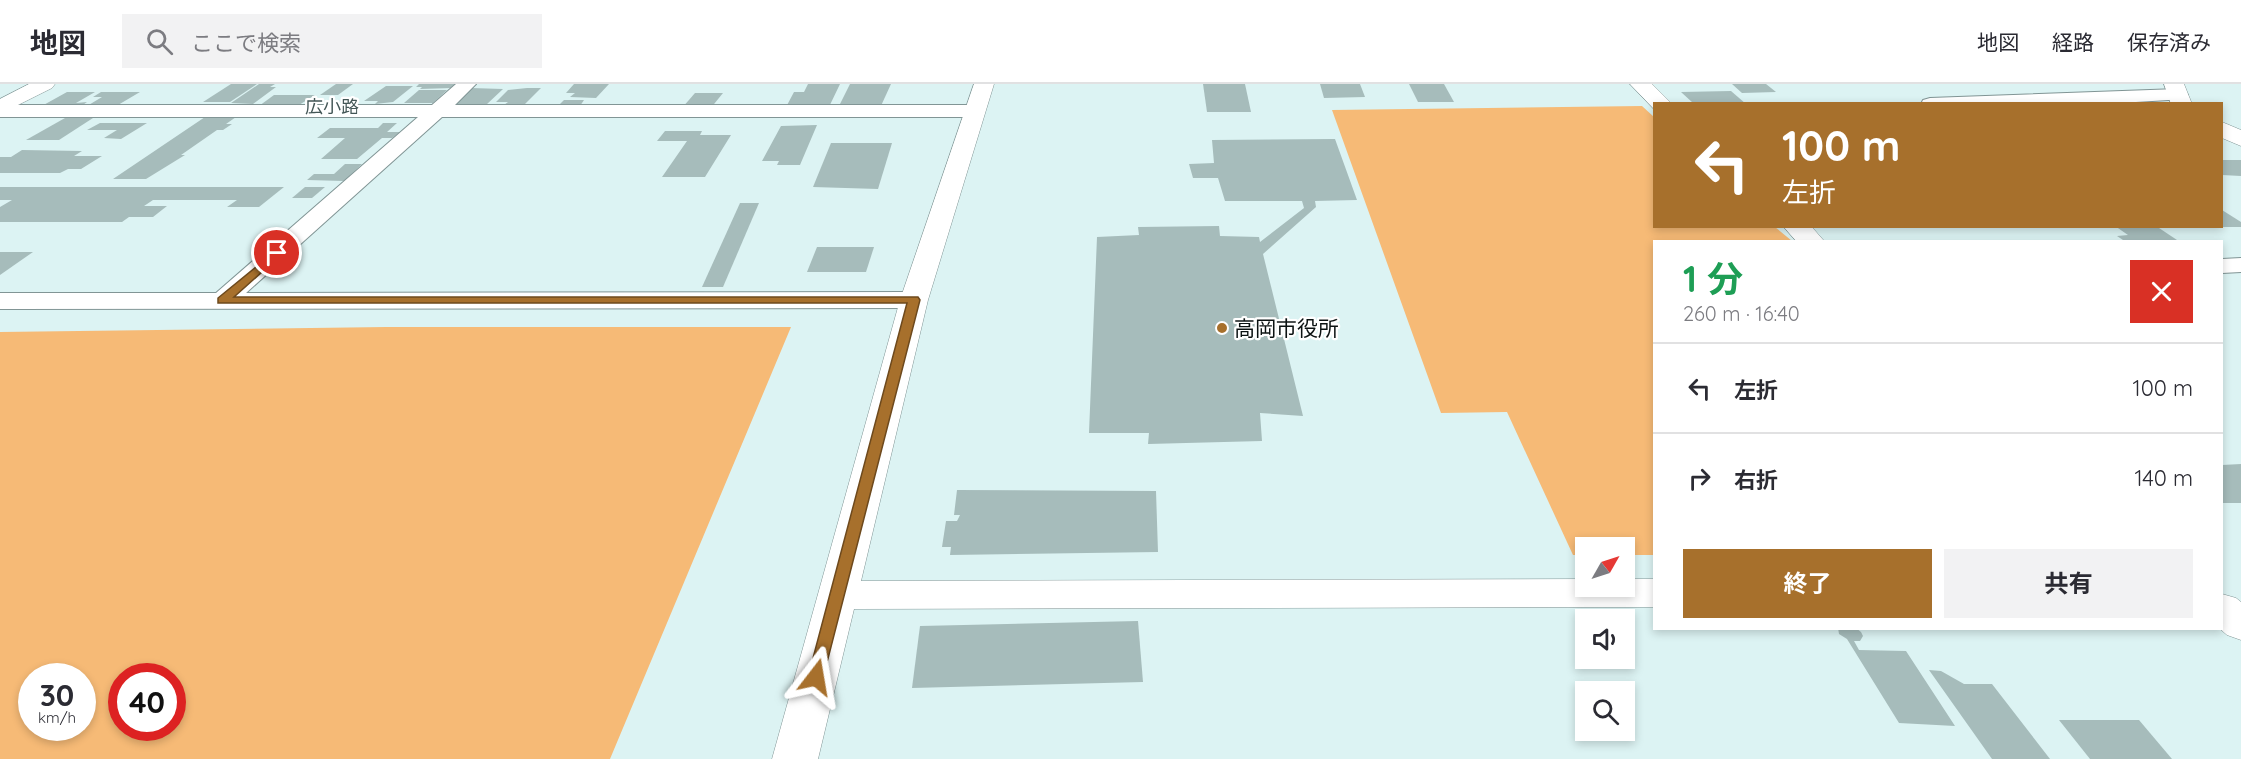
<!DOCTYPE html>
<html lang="ja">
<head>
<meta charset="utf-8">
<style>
	body { margin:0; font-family:Quicksand,"Noto Sans JP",sans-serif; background:#f2f2f3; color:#2b2b33; height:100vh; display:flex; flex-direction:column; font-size:22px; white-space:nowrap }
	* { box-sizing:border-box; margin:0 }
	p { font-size:20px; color:#7c7c81 }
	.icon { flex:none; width:33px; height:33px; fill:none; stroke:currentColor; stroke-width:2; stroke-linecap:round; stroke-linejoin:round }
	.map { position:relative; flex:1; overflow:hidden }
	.side { position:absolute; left:1653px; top:156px; width:570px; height:390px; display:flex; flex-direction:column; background:#fff; border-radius:0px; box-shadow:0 3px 9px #0003 }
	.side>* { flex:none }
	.top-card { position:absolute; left:1653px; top:18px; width:570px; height:126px; border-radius:0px; box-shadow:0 3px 9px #0003; background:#a7702c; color:#fff; overflow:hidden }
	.needle { width:39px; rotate:51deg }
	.controls { position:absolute; left:1575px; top:453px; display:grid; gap:12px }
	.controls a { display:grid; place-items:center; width:60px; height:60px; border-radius:0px; background:#fff; box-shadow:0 3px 9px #0003; font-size:30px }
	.speed { position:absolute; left:18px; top:579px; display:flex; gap:12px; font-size:30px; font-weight:700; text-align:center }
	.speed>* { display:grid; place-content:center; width:78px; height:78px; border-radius:50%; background:#fff; box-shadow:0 3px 9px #0003; line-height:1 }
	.speed small { font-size:15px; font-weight:400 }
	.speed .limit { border:9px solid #d22; background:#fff; color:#111 }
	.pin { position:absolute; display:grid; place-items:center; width:51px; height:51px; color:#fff; margin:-26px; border:3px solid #fff; border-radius:50%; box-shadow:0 2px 6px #0007 }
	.me { position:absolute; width:66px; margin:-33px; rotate:14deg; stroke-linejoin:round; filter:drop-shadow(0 0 4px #0008) }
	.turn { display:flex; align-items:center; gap:21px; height:126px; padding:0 30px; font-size:27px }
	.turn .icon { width:78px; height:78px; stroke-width:2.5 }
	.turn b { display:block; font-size:42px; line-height:51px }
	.round { display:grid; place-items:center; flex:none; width:63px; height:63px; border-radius:0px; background:#f2f2f3 }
	.headline { display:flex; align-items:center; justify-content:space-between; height:102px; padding:0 30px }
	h1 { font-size:36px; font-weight:700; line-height:45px; color:#1e9e55 }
	.primary-button { display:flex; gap:12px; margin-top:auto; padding:12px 30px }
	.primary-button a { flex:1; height:69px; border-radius:0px; background:#a7702c; color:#fff; font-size:24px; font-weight:700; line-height:69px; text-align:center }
	.primary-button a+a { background:#f2f2f3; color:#2b2b33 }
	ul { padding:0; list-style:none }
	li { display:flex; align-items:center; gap:18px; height:90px; padding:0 30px; border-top:2px solid #e1e1e2 }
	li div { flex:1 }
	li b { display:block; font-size:22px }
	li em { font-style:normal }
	header { display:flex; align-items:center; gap:36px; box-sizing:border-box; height:84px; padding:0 30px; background:#fff; border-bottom:2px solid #e1e1e2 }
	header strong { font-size:28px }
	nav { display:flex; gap:33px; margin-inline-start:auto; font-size:21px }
	.search { width:420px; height:54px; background:#f2f2f3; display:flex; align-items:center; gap:15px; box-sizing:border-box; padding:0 21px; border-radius:0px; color:#7c7c81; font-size:22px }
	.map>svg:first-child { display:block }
	.green { fill:#f6ba76; fill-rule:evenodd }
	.building { fill:#a6bcbb }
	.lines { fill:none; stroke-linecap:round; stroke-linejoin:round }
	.minor-casing { stroke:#819595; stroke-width:2 }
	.tertiary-casing { stroke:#819595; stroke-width:1 }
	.primary-casing { stroke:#819595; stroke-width:1 }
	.minor { fill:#fff; fill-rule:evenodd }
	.tertiary { fill:#fff; fill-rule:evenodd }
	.primary { fill:#fff; fill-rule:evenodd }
	.route { fill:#a7702c; stroke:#6d491d; stroke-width:1.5 }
	.poi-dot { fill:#a7702c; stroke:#fff; stroke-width:2 }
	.labels { text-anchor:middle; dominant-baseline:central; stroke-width:4.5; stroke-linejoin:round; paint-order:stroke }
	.far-neighbourhood-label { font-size:18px; fill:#435656; stroke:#fff }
	.poi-label { font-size:21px; fill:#0b1212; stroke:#fff; text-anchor:start }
</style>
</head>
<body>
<header>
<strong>地図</strong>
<div class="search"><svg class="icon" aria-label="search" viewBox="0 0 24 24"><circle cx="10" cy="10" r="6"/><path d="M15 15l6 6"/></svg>ここで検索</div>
<nav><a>地図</a><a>経路</a><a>保存済み</a></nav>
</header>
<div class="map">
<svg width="2241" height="675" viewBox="0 0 2241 675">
	<rect width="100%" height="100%" fill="#dcf3f3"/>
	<!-- green -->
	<g class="green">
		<polygon points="1642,22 1654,33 1654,142 1775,143 1792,157 1654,158 1654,471 1625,471 1624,464 1586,464 1585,471 1573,471 1507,328 1441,329 1332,26"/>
		<path d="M386,243H791L610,675H0V248ZM82,592V644H32V592ZM172,592V644H122V592Z"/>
	</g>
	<!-- building -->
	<g class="building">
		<polygon points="231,0 257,0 230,18 203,18"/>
		<polygon points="259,0 275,0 270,3 276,3 253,20 231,19"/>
		<polygon points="336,0 353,0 338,11 320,11"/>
		<polygon points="419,0 456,0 452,4 420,5 422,3 416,3"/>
		<polygon points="574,0 609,0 596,14 570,13 575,9 566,9"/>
		<polygon points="808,0 840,0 828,25 785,25 794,8 804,8"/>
		<polygon points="850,0 891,0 880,24 838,24"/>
		<polygon points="1203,0 1245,0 1251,28 1207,28"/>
		<polygon points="1320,0 1360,0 1365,13 1324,14"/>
		<polygon points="1409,0 1444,0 1454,18 1418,18"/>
		<polygon points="1732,0 1766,0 1776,8 1742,9"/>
		<polygon points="386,2 413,2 393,18 375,20 378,17 364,17"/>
		<polygon points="471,4 503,5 486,21 451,21"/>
		<polygon points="527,4 541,4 524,21 504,21 508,18 496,18 508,6"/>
		<polygon points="419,6 447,6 433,19 404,19"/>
		<polygon points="1731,7 1746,20 1693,19 1681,8"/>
		<polygon points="67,8 95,8 76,19 87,18 80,23 40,23"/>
		<polygon points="101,8 140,8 118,21 87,22 102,13 93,13"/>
		<polygon points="695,9 723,9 710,25 682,24"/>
		<polygon points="274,11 315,11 299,21 259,22"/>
		<polygon points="564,16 584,16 580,22 559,21"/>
		<polygon points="205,33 236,33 226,40 232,40 223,46 217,46 181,71 185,71 146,95 113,95"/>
		<polygon points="65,34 93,34 59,56 26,56"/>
		<polygon points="100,39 147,39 121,55 104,54 117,46 87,46"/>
		<polygon points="383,39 397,39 387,48 400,48 392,54 382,54 357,75 321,75 345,54 317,54 330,44 378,44"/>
		<polygon points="817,41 800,81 777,81 779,77 762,77 781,42"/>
		<polygon points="665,47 702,47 700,51 731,51 705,93 662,93 687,57 657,57"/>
		<polygon points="1335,55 1357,116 1315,117 1316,123 1263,170 1303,332 1260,329 1262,357 1148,360 1149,349 1089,349 1097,153 1139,151 1138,143 1219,142 1220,152 1259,153 1260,158 1304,124 1302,117 1225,117 1218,94 1193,94 1189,80 1214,79 1212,56"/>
		<polygon points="831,59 892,59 878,105 813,103"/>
		<polygon points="22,66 82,67 74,72 102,72 81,85 68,85 60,89 0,89 0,73 11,73"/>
		<polygon points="2222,76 2241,76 2241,92 2222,91"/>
		<polygon points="345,80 362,80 344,97 307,96 314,90 334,90"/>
		<polygon points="0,103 284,103 259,123 227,123 237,116 153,116 144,122 167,122 153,133 129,133 122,138 0,138 0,123 12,116 0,116"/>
		<polygon points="305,103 325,103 312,114 292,114"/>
		<polygon points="740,119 759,119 723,203 702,203"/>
		<polygon points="2222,126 2241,138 2241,143 2222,143"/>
		<polygon points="2115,142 2156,142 2180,158 2126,158 2117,152 2128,151"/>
		<polygon points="817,163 874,163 866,188 807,188"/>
		<polygon points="0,168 33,168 0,191"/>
		<polygon points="2241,380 2241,419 2222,419 2222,381"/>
		<polygon points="957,406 1156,407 1158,468 950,471 951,463 942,463 946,437 957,437 960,431 954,431"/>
		<polygon points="1138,537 1143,598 912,604 920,542"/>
		<polygon points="1838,544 1856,544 1861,548 1863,552 1860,557 1854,557 1859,566 1906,567 1955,642 1899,639 1847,555 1839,550"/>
		<polygon points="1929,586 1941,587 1964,600 1992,600 2050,675 1992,675"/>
		<polygon points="2059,636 2139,636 2172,675 2090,675"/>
	</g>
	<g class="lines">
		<defs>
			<g id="minor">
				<polygon points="456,0 476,0 455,21 974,21 981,23 984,27 981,31 974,33 442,33 246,209 914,208 923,210 927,216 923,222 914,224 0,225 0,209 216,209 418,33 0,33 0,21 432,21"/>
				<polygon points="2178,5 2185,7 2188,11 2185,15 2103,20 1921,20 1923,16 1930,14"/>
				<polygon points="2241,174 2241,188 2222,189 2222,175"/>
			</g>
			<g id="tertiary">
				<polygon points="974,0 994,0 928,216 861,497 1586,495 1586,502 1624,502 1624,495 1654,495 1654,523 854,525 818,675 772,675 900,216"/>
				<polygon points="1630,0 1652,0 1672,20 1654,20 1654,25"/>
				<polygon points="2164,0 2184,0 2192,20 2171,20"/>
				<polygon points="2222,38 2241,46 2241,62 2222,54"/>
				<polygon points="1783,142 1811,142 1825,158 1797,158"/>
				<polygon points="2222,510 2236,514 2241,518 2241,556 2227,551 2219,544 2222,544"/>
			</g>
			<polygon id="primary" points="29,0 55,0 52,4 0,30 0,15"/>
		</defs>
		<!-- minor casing -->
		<use href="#minor" class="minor-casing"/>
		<!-- tertiary casing -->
		<use href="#tertiary" class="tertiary-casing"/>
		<!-- primary casing -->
		<use href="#primary" class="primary-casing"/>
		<!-- minor -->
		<use href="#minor" class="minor"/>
		<!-- tertiary -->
		<use href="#tertiary" class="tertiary"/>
		<!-- primary -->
		<use href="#primary" class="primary"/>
	</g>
	<!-- route -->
	<polygon class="route" points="277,166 282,169 281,171 234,213 918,213 920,216 822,598 816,600 810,598 808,593 907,219 218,219 218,214"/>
	<!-- markers -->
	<circle class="poi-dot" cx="1222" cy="244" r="6"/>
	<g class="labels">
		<!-- far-neighbourhood labels -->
		<g class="far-neighbourhood-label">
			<text x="332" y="22">広小路</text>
		</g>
		<!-- poi labels -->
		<g class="poi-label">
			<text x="1234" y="244">高岡市役所</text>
		</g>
	</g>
</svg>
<div class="controls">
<a><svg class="needle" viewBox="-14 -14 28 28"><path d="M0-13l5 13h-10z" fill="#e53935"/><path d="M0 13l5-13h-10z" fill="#7c7c81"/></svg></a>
<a><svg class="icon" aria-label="sound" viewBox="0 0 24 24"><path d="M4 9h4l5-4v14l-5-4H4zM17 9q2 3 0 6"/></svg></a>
<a><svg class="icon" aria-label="search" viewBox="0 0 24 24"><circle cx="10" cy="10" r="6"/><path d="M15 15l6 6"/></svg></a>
</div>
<div class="speed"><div>30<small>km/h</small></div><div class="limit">40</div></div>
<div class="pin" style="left:277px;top:169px;background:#d93025"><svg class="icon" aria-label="arrive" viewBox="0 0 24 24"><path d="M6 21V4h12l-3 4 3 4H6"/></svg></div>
<svg class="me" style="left:816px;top:593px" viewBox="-20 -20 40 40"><path d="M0-17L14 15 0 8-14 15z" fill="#a7702c" stroke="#fff" stroke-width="4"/></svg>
<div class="top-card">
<div class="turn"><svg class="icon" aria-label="left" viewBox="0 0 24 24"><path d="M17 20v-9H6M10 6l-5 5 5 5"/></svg><div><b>100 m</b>左折</div></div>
</div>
<section class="side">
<div class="headline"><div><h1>1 分</h1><p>260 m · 16:40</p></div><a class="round" style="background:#d93025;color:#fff"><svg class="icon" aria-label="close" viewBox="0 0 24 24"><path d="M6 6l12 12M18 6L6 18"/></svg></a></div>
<ul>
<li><svg class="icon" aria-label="left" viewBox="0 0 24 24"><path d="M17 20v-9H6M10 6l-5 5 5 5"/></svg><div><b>左折</b></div><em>100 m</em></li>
<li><svg class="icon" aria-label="right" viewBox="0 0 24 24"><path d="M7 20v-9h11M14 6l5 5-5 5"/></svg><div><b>右折</b></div><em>140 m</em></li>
</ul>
<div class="primary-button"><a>終了</a><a>共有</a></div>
</section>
</div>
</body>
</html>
